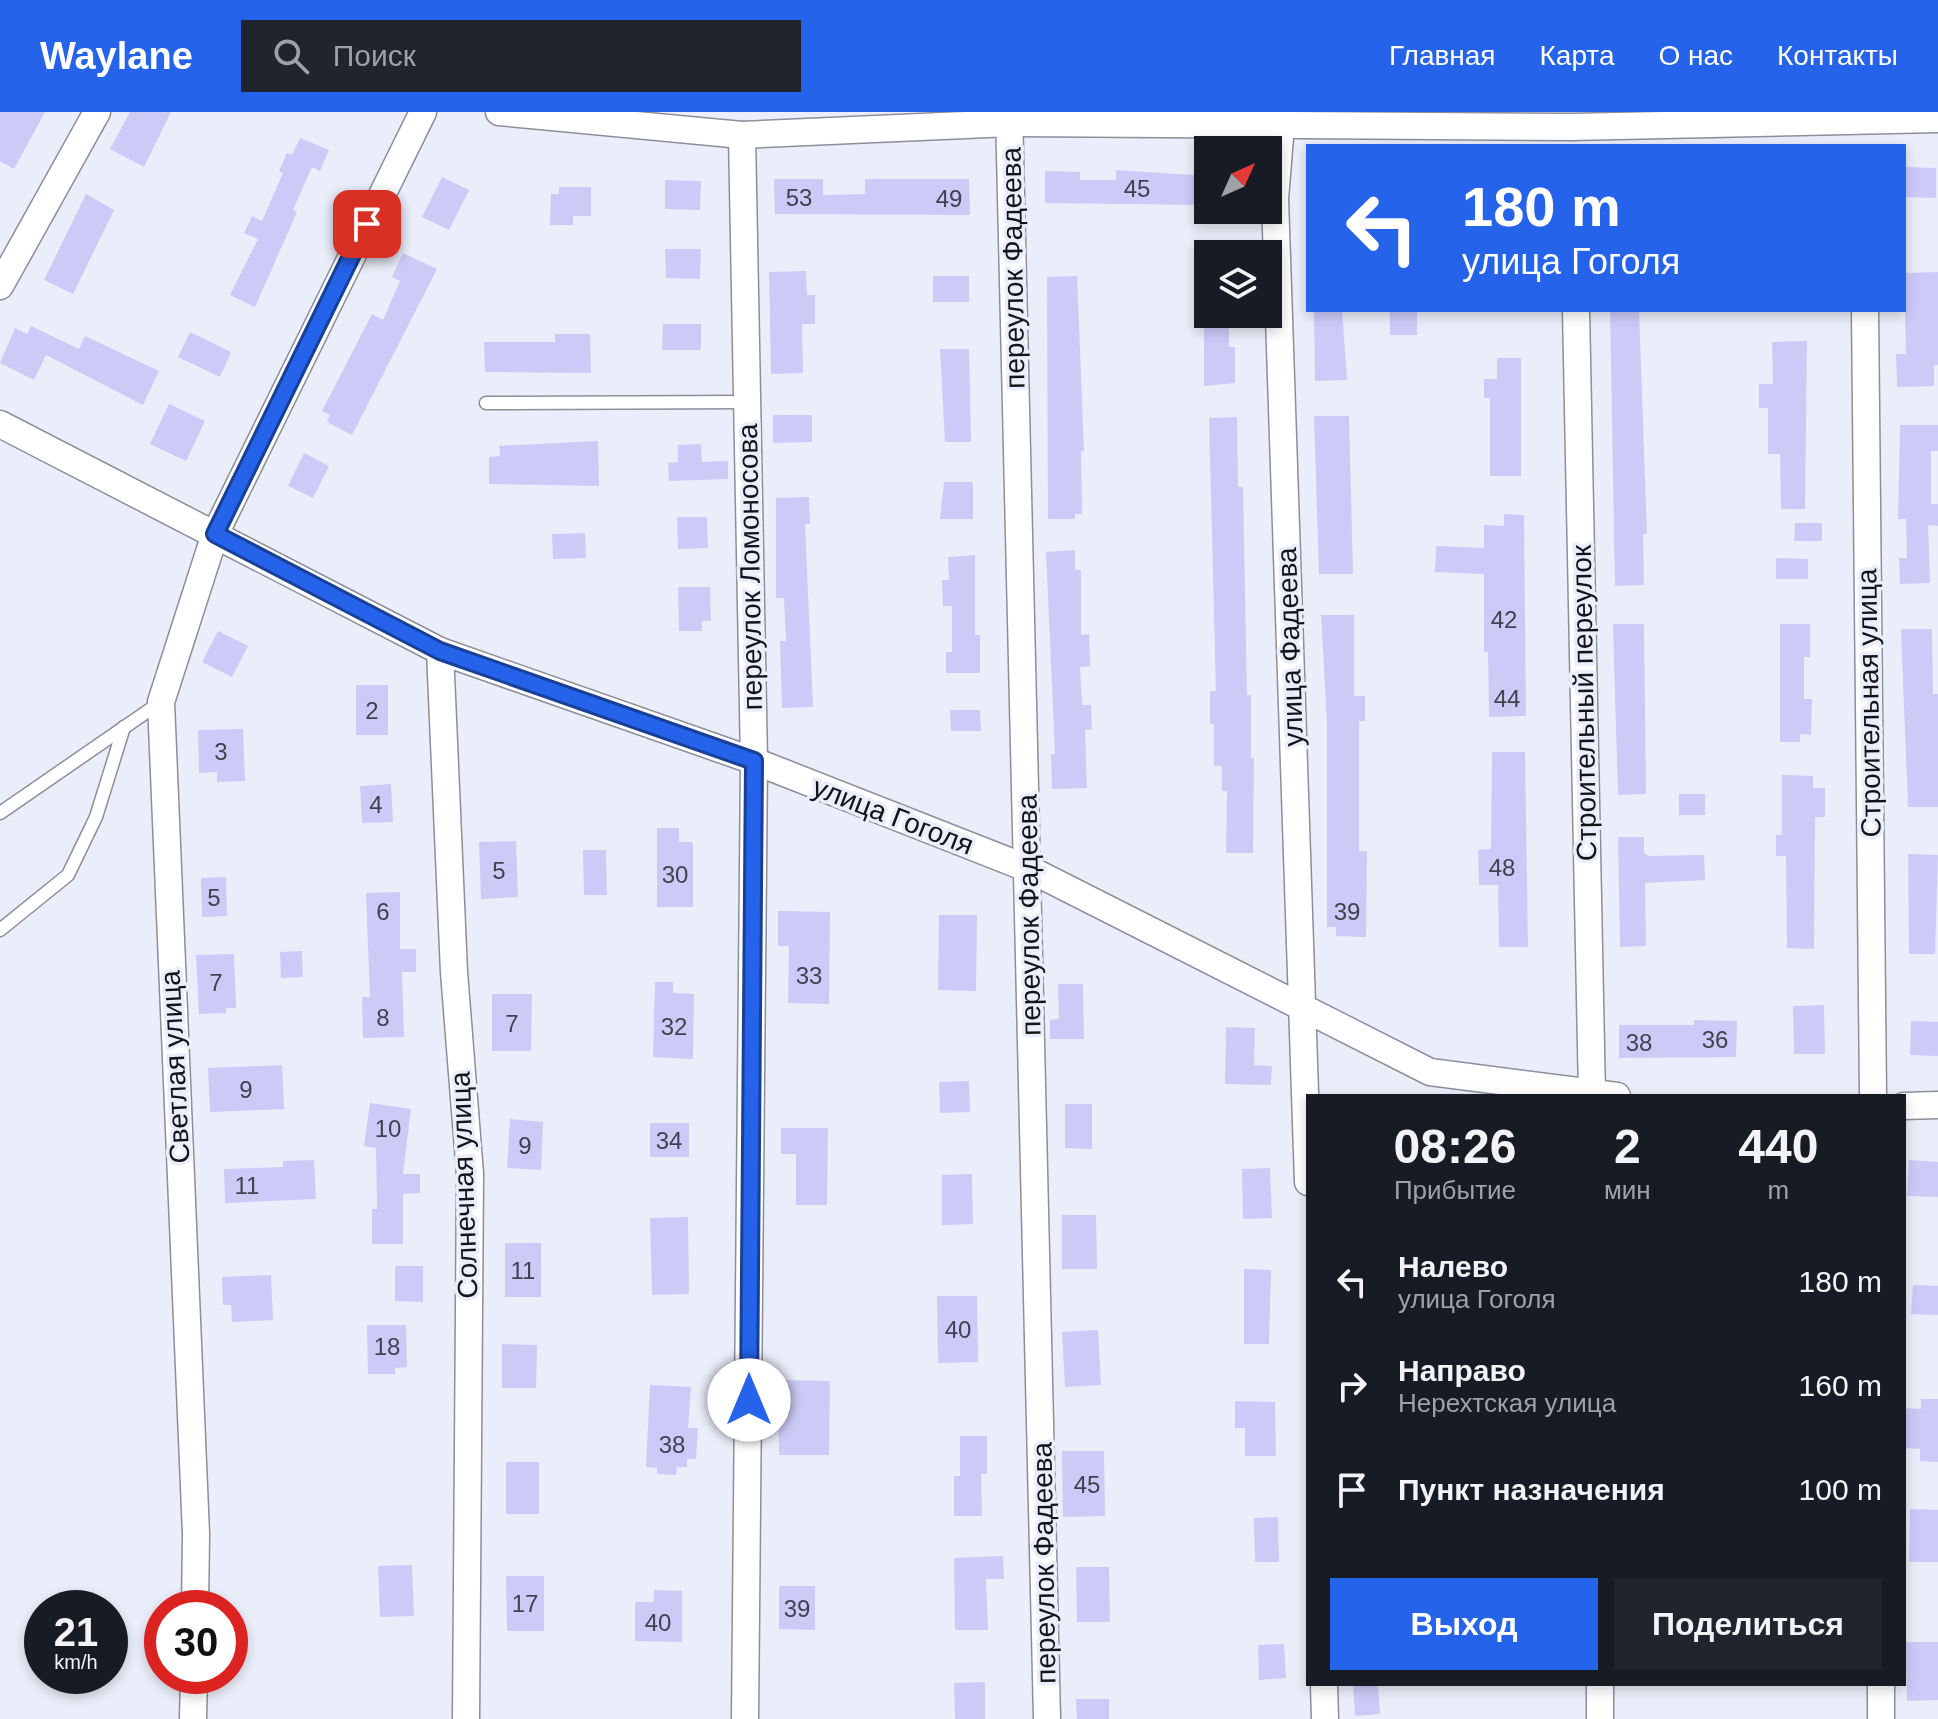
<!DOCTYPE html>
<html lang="ru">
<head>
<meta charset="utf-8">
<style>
	body { margin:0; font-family:Arial,sans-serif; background:#20242c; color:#f1f3f6; height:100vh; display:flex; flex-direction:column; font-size:30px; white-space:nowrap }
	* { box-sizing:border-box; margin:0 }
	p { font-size:26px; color:#9ea1a6 }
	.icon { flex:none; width:44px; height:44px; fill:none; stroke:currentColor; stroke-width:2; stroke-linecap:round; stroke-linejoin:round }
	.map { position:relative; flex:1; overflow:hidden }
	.drawer { position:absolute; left:1306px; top:982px; width:600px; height:592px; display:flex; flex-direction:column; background:#171b24; border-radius:0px; box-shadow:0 4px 12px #0003 }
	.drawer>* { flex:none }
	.hud { position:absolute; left:1306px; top:32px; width:600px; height:168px; border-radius:0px; box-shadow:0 4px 12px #0003; background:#2563eb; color:#fff; overflow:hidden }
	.needle { width:52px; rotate:45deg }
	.fabs { position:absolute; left:1194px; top:24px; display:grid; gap:16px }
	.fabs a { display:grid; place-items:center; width:88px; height:88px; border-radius:0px; background:#171b24; box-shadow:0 4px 12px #0003; font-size:40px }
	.speed { position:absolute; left:24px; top:1478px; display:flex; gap:16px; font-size:40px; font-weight:700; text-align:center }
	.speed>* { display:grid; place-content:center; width:104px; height:104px; border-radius:50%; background:#171b24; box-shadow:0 4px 12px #0003; line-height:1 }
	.speed small { font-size:20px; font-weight:400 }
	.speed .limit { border:12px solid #d22; background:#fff; color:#111 }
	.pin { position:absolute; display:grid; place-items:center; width:68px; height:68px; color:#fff; margin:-34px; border-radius:16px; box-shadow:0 4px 12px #0006 }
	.me { position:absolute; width:88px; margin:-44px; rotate:0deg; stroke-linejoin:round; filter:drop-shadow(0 0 6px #0008) }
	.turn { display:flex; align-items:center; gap:28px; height:168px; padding:0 24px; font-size:36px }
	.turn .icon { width:104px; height:104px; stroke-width:2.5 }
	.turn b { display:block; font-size:56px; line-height:68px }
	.eta { display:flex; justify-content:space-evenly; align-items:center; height:136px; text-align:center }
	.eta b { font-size:48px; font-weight:800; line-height:56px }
	.cta { display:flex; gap:16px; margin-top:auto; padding:16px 24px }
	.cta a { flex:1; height:92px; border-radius:0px; background:#2563eb; color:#fff; font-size:32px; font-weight:800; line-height:92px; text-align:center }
	.cta a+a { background:#20242c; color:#f1f3f6 }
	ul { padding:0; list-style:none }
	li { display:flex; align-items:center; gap:24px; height:104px; padding:0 24px }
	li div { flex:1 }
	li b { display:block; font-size:30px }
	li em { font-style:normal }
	header { display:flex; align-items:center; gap:48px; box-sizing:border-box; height:112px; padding:0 40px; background:#2563eb; color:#fff }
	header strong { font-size:38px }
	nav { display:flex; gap:44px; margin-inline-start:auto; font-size:28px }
	.search { width:560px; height:72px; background:#20242c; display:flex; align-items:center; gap:20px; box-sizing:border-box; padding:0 28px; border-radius:0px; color:#9ea1a6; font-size:30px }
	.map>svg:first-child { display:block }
	.building { fill:#cccbf8 }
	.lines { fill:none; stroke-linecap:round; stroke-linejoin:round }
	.lane-casing { stroke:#8b8f9a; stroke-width:15 }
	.street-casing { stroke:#8b8f9a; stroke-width:29 }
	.lane { stroke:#fff; stroke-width:12 }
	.street { stroke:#fff; stroke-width:26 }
	.route-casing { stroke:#184099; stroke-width:20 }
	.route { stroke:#2563eb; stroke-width:14 }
	.labels { text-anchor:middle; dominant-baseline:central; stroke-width:7; stroke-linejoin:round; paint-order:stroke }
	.number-label { font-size:24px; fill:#414250 }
	.street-label { font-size:28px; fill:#131418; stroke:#eaeefa }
</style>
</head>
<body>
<header>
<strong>Waylane</strong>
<div class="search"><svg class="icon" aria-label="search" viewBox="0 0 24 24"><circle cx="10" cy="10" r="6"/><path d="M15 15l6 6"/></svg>Поиск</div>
<nav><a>Главная</a><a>Карта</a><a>О нас</a><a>Контакты</a></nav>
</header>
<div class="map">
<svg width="1938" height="1607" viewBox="0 0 1938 1607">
	<rect width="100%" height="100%" fill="#eaeefa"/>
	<!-- building -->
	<g class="building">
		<polygon points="0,0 45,0 14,57 0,49"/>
		<polygon points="130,0 171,0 144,55 110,37"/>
		<polygon points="300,26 329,38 320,59 312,55 293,98 297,100 255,195 230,183 258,127 244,121 252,104 262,109 283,61 279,59 287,41 292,43"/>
		<polygon points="1904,55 1936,56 1936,86 1904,85"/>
		<polygon points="1116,58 1208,64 1208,86 1205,86 1205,93 1045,91 1045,59 1080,60 1080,68 1116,68"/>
		<polygon points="442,65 469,78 449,118 422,105"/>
		<polygon points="774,67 823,67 823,83 865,82 865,67 969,67 970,103 775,102"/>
		<polygon points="665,68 701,69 700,98 665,97"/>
		<polygon points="559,75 591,75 591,104 573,104 573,113 550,113 551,82 559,82"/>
		<polygon points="86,82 114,98 73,182 44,168"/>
		<polygon points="665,137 701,137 700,167 666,166"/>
		<polygon points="403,141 437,157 352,323 327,310 330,303 322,299 372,202 383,208 400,169 392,165"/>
		<polygon points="806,159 807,183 815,183 815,212 802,212 803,261 771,262 769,160"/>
		<polygon points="1938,160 1938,253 1934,253 1934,274 1897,275 1896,242 1906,242 1904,161"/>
		<rect x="933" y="164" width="36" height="26"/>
		<polygon points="1077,164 1084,339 1081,339 1082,402 1075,402 1075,407 1048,407 1047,165"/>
		<polygon points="1314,198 1342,198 1347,268 1315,269"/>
		<polygon points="1390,198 1417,199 1417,223 1390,223"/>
		<polygon points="1610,198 1639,198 1647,422 1643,422 1644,473 1615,474"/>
		<polygon points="1204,202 1229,202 1229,235 1235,235 1235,271 1204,274"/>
		<polygon points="663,212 701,212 701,238 662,238"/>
		<polygon points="31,214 79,237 85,224 159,259 143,293 46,243 34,268 0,251 15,216 27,222"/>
		<polygon points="190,220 231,240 220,265 178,245"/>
		<polygon points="555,222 590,222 591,261 485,260 484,230 555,230"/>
		<polygon points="1807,229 1805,397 1781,397 1780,342 1768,342 1768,296 1759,296 1759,272 1773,272 1772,230"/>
		<polygon points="940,237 969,237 971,330 945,330"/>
		<polygon points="1497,246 1521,246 1521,364 1490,364 1490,286 1484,286 1484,267 1497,267"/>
		<polygon points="169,292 205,309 186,349 150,332"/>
		<polygon points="773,303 812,303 812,330 773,331"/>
		<polygon points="1314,304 1349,304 1353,462 1319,462"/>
		<polygon points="1237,305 1238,375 1243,375 1247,583 1251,583 1251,646 1254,646 1253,741 1226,741 1227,679 1222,679 1222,654 1214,654 1214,612 1210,612 1210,579 1216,579 1209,306"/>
		<polygon points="1900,313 1938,313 1938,339 1931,339 1931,392 1938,392 1938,414 1928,413 1930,471 1900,472 1899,446 1907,446 1906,407 1898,407"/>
		<polygon points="598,329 599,374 489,372 489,345 500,344 499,334"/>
		<polygon points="701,332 702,350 728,349 728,367 669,369 668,351 678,350 678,333"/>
		<polygon points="304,341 329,354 313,386 288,374"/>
		<polygon points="944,370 973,370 973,407 940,407"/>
		<polygon points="809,385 810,412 805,412 813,595 782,596 780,529 786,529 784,486 776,486 776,386"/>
		<polygon points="1504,402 1524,403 1526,604 1489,605 1488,540 1484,540 1484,462 1435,460 1436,434 1484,436 1484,413 1504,414"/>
		<polygon points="677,405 707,405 708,436 678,437"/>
		<polygon points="1795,411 1822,411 1822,429 1794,429"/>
		<polygon points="585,421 586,446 553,447 552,422"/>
		<polygon points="1075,438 1075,458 1081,458 1081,523 1089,522 1090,554 1080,555 1082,593 1091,593 1092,617 1085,618 1087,676 1052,677 1051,642 1055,642 1046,440"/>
		<polygon points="975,443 975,523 980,523 980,561 946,561 946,540 952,540 952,494 943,494 942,468 949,468 948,445"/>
		<polygon points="1776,446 1808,447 1808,467 1776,467"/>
		<polygon points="678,475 710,475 711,509 702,509 702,519 679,519"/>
		<polygon points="1321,503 1354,503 1354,584 1365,584 1365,609 1359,609 1359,739 1367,739 1366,825 1336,824 1336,815 1327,815 1327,610"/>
		<polygon points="1613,512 1644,512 1646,682 1618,683"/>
		<polygon points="1780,512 1810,512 1810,545 1804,545 1804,587 1812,587 1811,623 1800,622 1800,630 1780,630"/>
		<polygon points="1901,517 1932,517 1933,582 1938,582 1938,695 1908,695"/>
		<polygon points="218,519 248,534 232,565 202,550"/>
		<rect x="356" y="573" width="32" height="50"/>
		<polygon points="950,598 980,598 981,619 951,619"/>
		<polygon points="243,617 245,669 217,670 217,660 199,661 198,618"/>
		<polygon points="1492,640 1525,640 1528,835 1499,835 1498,773 1479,773 1478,738 1491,737"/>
		<polygon points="1782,663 1813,664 1813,676 1825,676 1825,705 1815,705 1814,837 1787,836 1786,744 1776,744 1776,723 1782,723"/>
		<polygon points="391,672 393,710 362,711 360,674"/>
		<rect x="1679" y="682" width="26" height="21"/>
		<polygon points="657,716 679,716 679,730 693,730 693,795 657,795"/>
		<polygon points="1618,725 1644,725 1644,741 1649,744 1704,743 1705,768 1645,771 1646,834 1620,835"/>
		<polygon points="516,729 518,785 481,787 479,730"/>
		<polygon points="583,738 606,738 607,783 584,783"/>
		<polygon points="1908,742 1938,743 1935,842 1909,842"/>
		<polygon points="226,765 227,804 202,805 201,766"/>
		<polygon points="400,780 400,837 416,837 416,860 402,860 404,925 363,926 362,885 370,885 366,781"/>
		<polygon points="778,799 830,800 829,892 788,891 789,834 778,834"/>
		<polygon points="939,803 977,803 976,879 938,878"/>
		<polygon points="302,839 303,865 281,866 280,840"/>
		<polygon points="234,842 236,896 226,896 226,901 199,902 196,843"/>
		<polygon points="655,870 673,870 673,881 694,882 693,947 653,945"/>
		<polygon points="1058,872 1083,872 1084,927 1050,927 1050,908 1059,907"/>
		<polygon points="492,882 532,882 531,939 492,939"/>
		<polygon points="1824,893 1825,942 1794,942 1793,894"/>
		<polygon points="1694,908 1737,909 1736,945 1619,946 1619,913 1694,913"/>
		<polygon points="1911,909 1938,910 1938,944 1910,943"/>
		<polygon points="1226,915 1255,916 1254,953 1272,954 1271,973 1225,972"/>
		<polygon points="282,953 284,997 210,1000 208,956"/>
		<polygon points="969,969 970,1000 940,1001 939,970"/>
		<polygon points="370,991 411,997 403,1062 420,1062 420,1081 403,1082 403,1132 372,1132 372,1097 377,1097 376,1036 364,1034"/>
		<polygon points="1065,992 1092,992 1092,1037 1065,1036"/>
		<polygon points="510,1007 543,1010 541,1058 507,1056"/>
		<rect x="650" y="1011" width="39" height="34"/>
		<polygon points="781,1016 828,1016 827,1093 796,1093 796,1042 781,1042"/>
		<polygon points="314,1048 316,1087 225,1091 224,1057 283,1055 283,1049"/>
		<polygon points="1909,1048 1938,1050 1938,1085 1907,1084"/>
		<polygon points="1270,1056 1272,1106 1243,1107 1242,1057"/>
		<polygon points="972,1062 973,1112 942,1113 942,1063"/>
		<polygon points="1062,1103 1096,1103 1097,1157 1062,1157"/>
		<polygon points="688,1105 689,1182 652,1183 650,1106"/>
		<rect x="505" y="1131" width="36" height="54"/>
		<polygon points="395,1154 423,1154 423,1190 395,1189"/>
		<polygon points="1244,1157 1271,1158 1269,1232 1244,1232"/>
		<polygon points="271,1163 273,1208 232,1210 231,1193 223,1193 222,1165"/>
		<polygon points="1913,1173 1938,1174 1938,1203 1911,1202"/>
		<polygon points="937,1184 977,1184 978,1250 938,1251"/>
		<polygon points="367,1213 406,1213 407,1255 395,1256 395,1262 368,1262"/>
		<polygon points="1098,1218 1101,1273 1065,1275 1062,1220"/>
		<polygon points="502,1232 537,1233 536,1276 502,1276"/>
		<polygon points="778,1268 830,1269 829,1343 779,1343"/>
		<polygon points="650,1273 691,1275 688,1316 698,1316 696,1347 687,1347 687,1355 677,1355 676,1363 657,1362 657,1356 646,1355"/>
		<polygon points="1921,1287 1938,1287 1938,1350 1920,1349 1920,1337 1904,1336 1904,1296 1921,1297"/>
		<polygon points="1235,1289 1275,1290 1276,1344 1245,1344 1245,1316 1235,1316"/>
		<polygon points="960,1324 987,1324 987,1362 981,1362 982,1404 954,1404 954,1364 960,1364"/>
		<polygon points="1062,1339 1104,1339 1105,1404 1063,1405"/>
		<rect x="506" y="1350" width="33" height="52"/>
		<polygon points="1910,1397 1938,1398 1938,1450 1909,1450"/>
		<polygon points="1278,1405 1279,1450 1255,1450 1254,1406"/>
		<polygon points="1003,1444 1004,1467 986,1467 988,1518 955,1518 954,1446"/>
		<polygon points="412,1453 414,1504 380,1505 378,1454"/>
		<polygon points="1076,1455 1109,1455 1110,1510 1077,1510"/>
		<polygon points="506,1464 544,1464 544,1519 507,1519"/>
		<polygon points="779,1474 815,1474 815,1518 779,1517"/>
		<polygon points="654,1478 682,1479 682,1530 635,1529 635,1490 654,1490"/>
		<polygon points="1906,1530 1938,1530 1938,1588 1907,1589"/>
		<polygon points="1284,1532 1286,1566 1259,1568 1258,1533"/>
		<polygon points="985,1570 985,1607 955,1607 954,1571"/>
		<polygon points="1353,1572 1378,1572 1380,1602 1355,1604"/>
		<polygon points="1076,1587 1109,1587 1109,1607 1077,1607"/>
	</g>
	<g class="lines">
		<defs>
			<g id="lane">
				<polyline points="486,291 747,290"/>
				<polyline points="0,701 161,590"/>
				<polyline points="0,818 68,763 96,705 124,615"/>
			</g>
			<g id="street">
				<polyline points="499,0 742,23 1010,11 1572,15 1938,7"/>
				<polyline points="1009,0 1047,1607"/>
				<polyline points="1282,0 1275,87 1308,1070"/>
				<polyline points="742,23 754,649 745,1607"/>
				<polyline points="0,174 97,0"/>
				<polyline points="1576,198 1592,984"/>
				<polyline points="1865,198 1873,984"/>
				<polyline points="0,312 440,539 754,649 1029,757 1430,960 1617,984"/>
				<polyline points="440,539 454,860 470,1062 466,1607"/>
				<polyline points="1904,994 1938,993"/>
				<polyline points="195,1496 196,1422 161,590 215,422 423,0"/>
				<polyline points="1324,1572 1325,1607"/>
				<polyline points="1600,1572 1600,1607"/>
				<polyline points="193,1607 194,1564"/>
				<polyline points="1881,1607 1881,1572"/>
			</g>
		</defs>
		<!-- lane casing -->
		<use href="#lane" class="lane-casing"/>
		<!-- street casing -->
		<use href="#street" class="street-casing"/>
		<!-- lane -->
		<use href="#lane" class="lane"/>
		<!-- street -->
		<use href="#street" class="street"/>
	</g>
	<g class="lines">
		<defs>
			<polyline id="route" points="367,112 215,422 440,539 754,649 749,1288"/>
		</defs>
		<!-- route casing -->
		<use href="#route" class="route-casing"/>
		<!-- route -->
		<use href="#route" class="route"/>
	</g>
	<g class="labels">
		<!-- number labels -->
		<g class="number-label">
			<text x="1137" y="76">45</text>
			<text x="799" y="85">53</text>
			<text x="949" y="86">49</text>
			<text x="1504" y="507">42</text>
			<text x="1507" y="586">44</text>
			<text x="372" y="598">2</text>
			<text x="221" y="639">3</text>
			<text x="376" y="692">4</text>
			<text x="1502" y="755">48</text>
			<text x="499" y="758">5</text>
			<text x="675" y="762">30</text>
			<text x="214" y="785">5</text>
			<text x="383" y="799">6</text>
			<text x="1347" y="799">39</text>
			<text x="809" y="863">33</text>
			<text x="216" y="870">7</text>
			<text x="383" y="905">8</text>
			<text x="512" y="911">7</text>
			<text x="674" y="914">32</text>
			<text x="1715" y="927">36</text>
			<text x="1639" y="930">38</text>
			<text x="246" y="977">9</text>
			<text x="388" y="1016">10</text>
			<text x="669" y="1028">34</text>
			<text x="525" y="1033">9</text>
			<text x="247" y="1073">11</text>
			<text x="523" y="1158">11</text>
			<text x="958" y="1217">40</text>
			<text x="387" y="1234">18</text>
			<text x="672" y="1332">38</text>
			<text x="1087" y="1372">45</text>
			<text x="525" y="1491">17</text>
			<text x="797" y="1496">39</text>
			<text x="658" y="1510">40</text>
		</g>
		<!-- street labels -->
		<g class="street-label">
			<text transform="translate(1013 156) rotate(-91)">переулок Фадеева</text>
			<text transform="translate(750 455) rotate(-91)">переулок Ломоносова</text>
			<text transform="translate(1290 535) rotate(-92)">улица Фадеева</text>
			<text transform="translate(1584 591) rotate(-91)">Строительный переулок</text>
			<text transform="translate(1869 591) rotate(-91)">Строительная улица</text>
			<text transform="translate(893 704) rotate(21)">улица Гоголя</text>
			<text transform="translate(1029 803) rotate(-91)">переулок Фадеева</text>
			<text transform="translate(175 955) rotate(-93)">Светлая улица</text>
			<text transform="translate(464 1073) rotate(-92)">Солнечная улица</text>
			<text transform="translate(1044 1451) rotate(-91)">переулок Фадеева</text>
		</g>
	</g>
</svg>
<div class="fabs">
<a><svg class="needle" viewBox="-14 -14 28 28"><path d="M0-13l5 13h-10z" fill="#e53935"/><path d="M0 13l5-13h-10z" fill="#9ea1a6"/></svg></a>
<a><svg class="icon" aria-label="layers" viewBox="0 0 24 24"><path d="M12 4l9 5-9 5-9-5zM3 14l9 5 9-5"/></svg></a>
</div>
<div class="speed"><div>21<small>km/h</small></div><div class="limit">30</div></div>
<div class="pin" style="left:367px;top:112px;background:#d93025"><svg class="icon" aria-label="arrive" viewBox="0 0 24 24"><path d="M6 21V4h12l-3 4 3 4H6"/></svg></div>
<svg class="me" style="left:749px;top:1288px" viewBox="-20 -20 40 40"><circle r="19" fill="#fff"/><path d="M0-13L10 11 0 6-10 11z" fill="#2563eb"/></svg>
<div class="hud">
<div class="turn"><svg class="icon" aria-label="left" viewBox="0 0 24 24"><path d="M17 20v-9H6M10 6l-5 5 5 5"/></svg><div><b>180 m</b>улица Гоголя</div></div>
</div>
<section class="drawer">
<div class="eta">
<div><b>08:26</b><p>Прибытие</p></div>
<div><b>2</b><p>мин</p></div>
<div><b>440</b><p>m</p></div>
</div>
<ul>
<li><svg class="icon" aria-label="left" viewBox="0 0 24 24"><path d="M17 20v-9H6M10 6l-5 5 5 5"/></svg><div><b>Налево</b><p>улица Гоголя</p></div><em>180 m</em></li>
<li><svg class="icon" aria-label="right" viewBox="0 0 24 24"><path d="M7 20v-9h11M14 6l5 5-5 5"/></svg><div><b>Направо</b><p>Нерехтская улица</p></div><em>160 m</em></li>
<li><svg class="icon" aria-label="arrive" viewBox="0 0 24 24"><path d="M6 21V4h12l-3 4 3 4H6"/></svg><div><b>Пункт назначения</b></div><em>100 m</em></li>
</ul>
<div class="cta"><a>Выход</a><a>Поделиться</a></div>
</section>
</div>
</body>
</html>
